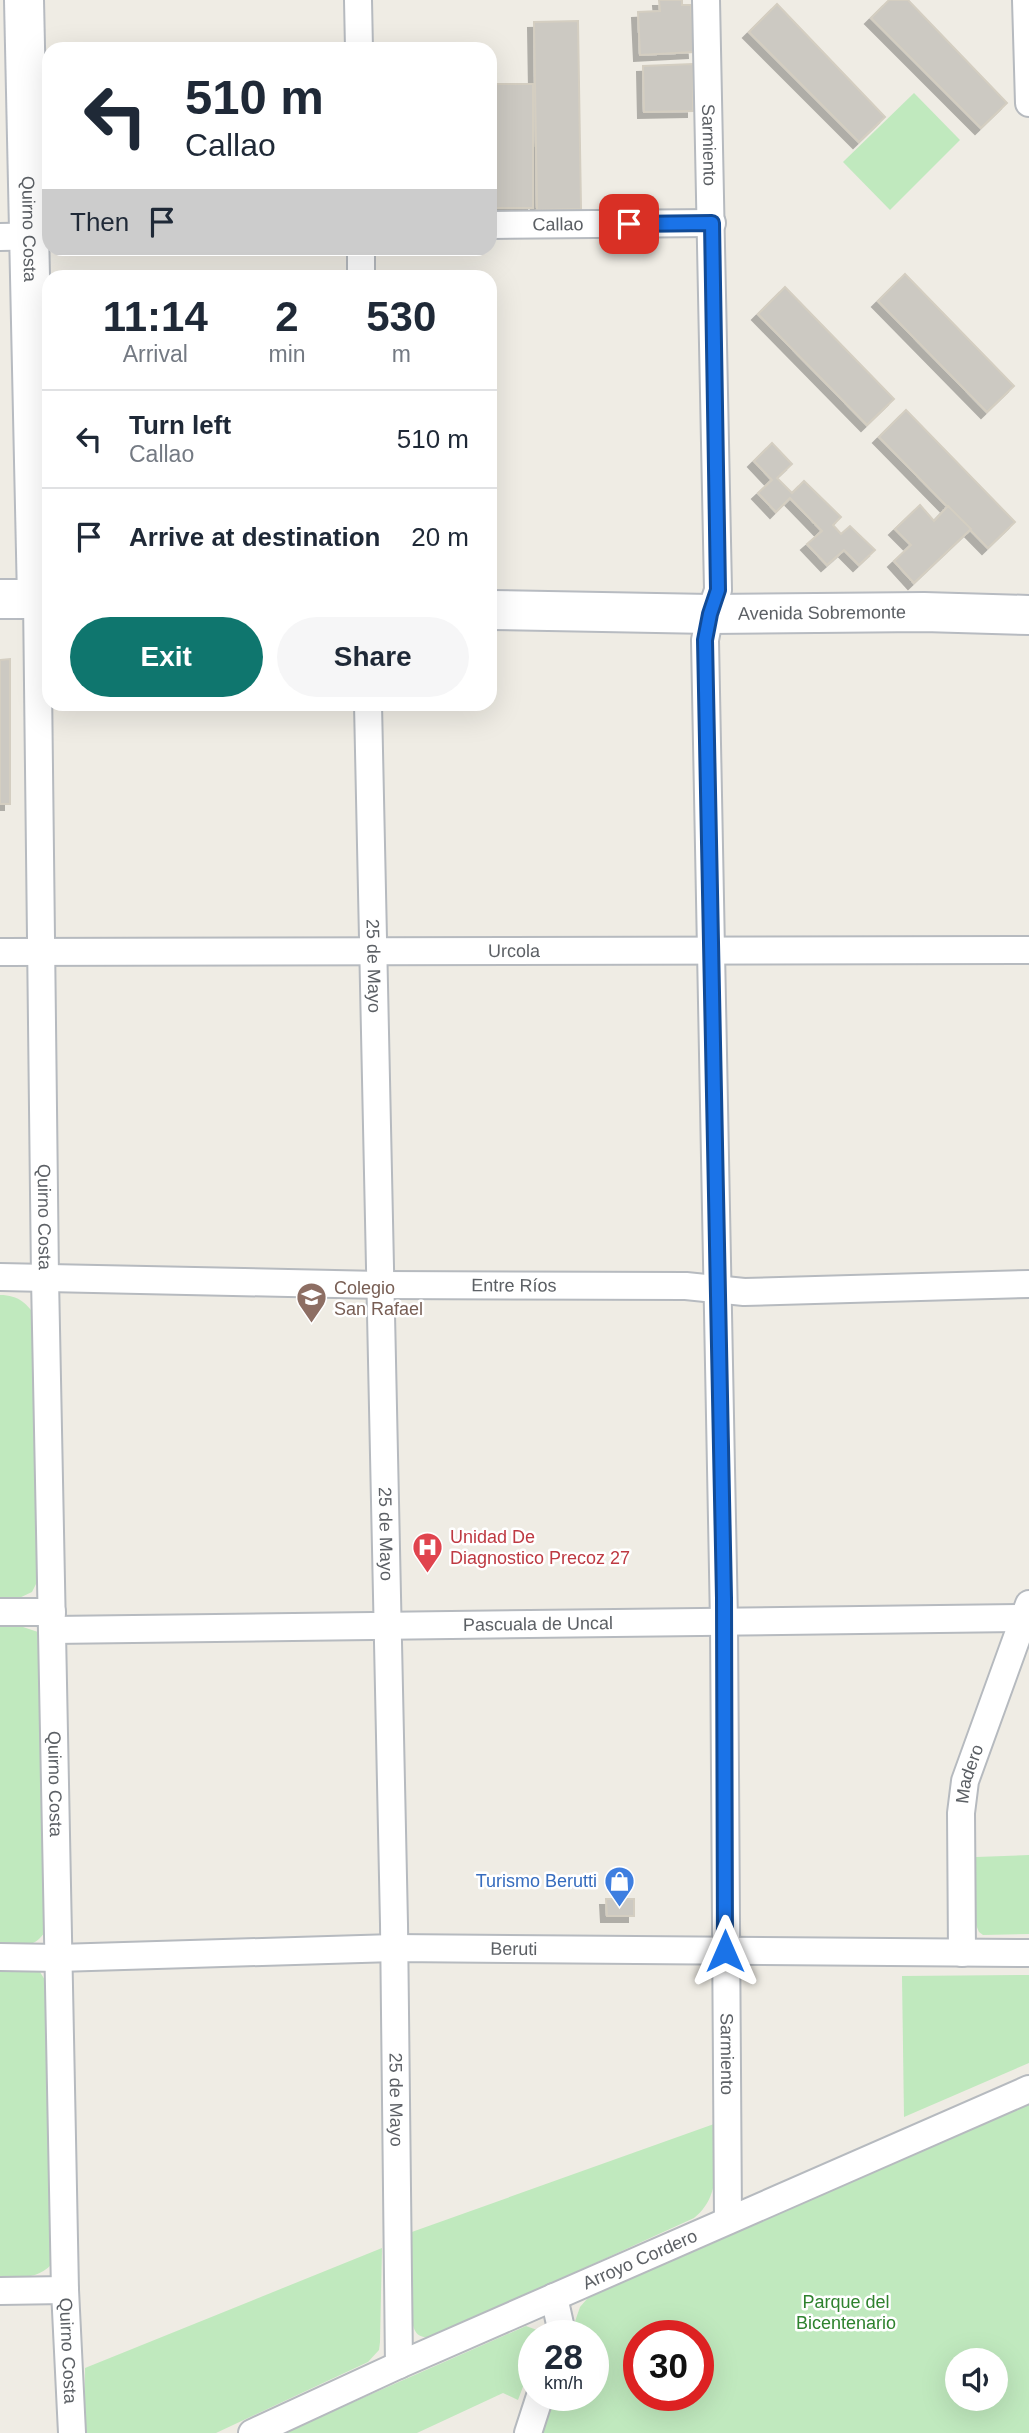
<!DOCTYPE html>
<html lang="en">
<head>
<meta charset="utf-8">
<style>
	body { margin:0; font-family:Helvetica,sans-serif; background:#f6f6f7; color:#1f2937; height:100vh; display:flex; flex-direction:column; font-size:26px; white-space:nowrap }
	* { box-sizing:border-box; margin:0 }
	p { font-size:23px; color:#747a83 }
	.icon { flex:none; width:38px; height:38px; fill:none; stroke:currentColor; stroke-width:2; stroke-linecap:round; stroke-linejoin:round }
	.map { position:relative; flex:1; overflow:hidden }
	.panel { position:absolute; left:42px; top:270px; width:455px; height:441px; display:flex; flex-direction:column; background:#fff; border-radius:21px; box-shadow:0 7px 28px #0002 }
	.panel>* { flex:none }
	.banner { position:absolute; left:42px; top:42px; width:455px; height:214px; border-radius:21px; box-shadow:0 7px 28px #0002; background:#fff; color:#1f2937; overflow:hidden }
	.controls { position:absolute; left:945px; top:2348px; display:grid; gap:14px }
	.controls a { display:grid; place-items:center; width:63px; height:63px; border-radius:50%; background:#fff; box-shadow:0 7px 28px #0002; font-size:35px }
	.speed { position:absolute; left:518px; top:2320px; display:flex; gap:14px; font-size:35px; font-weight:700; text-align:center }
	.speed>* { display:grid; place-content:center; width:91px; height:91px; border-radius:50%; background:#fff; box-shadow:0 7px 28px #0002; line-height:1 }
	.speed small { font-size:18px; font-weight:400 }
	.speed .limit { border:10px solid #d22; background:#fff; color:#111 }
	.pin { position:absolute; display:grid; place-items:center; width:60px; height:60px; color:#fff; margin:-30px; border-radius:14px; box-shadow:0 4px 10px #0006 }
	.me { position:absolute; width:77px; margin:-38px; rotate:0deg; stroke-linejoin:round; filter:drop-shadow(0 0 5px #0008) }
	.turn { display:flex; align-items:center; gap:24px; height:147px; padding:0 28px; font-size:32px }
	.turn .icon { width:91px; height:91px; stroke-width:2.5 }
	.turn b { display:block; font-size:49px; line-height:60px }
	.then { display:flex; align-items:center; height:66px; padding:0 28px; background:#0003; gap:14px; font-size:26px }
	.eta { display:flex; justify-content:space-evenly; align-items:center; height:119px; text-align:center }
	.eta b { font-size:42px; font-weight:700; line-height:49px }
	.cta { display:flex; gap:14px; margin-top:auto; padding:14px 28px }
	.cta a { flex:1; height:80px; border-radius:42px; background:#0f766e; color:#fff; font-size:28px; font-weight:700; line-height:80px; text-align:center }
	.cta a+a { background:#f6f6f7; color:#1f2937 }
	ul { padding:0; list-style:none }
	li { display:flex; align-items:center; gap:21px; height:98px; padding:0 28px; border-top:2px solid #e0e1e3 }
	li div { flex:1 }
	li b { display:block; font-size:26px }
	li em { font-style:normal }
	.map>svg:first-child { display:block }
	.green { fill:#c0e9be; fill-rule:evenodd }
	.building { fill:#ccc9c2; stroke:#d4cec1; stroke-width:2; filter:url(#shadow) }
	.lines { fill:none; stroke-linecap:round; stroke-linejoin:round }
	.street-casing { stroke:#b6babf; stroke-width:30 }
	.secondary-casing { stroke:#b7bbc1; stroke-width:42 }
	.street { stroke:#fff; stroke-width:26 }
	.secondary { stroke:#fff; stroke-width:38 }
	.route-casing { stroke:#114b97; stroke-width:18 }
	.route { stroke:#1a73e8; stroke-width:12 }
	.labels { text-anchor:middle; dominant-baseline:central; stroke-width:5; stroke-linejoin:round; paint-order:stroke }
	.street-label { font-size:18px; fill:#5c6065; stroke:#fff }
	.education-label { font-size:18px; fill:#785e54; stroke:#fff; text-anchor:start }
	.health-label { font-size:18px; fill:#be3a42; stroke:#fff; text-anchor:start }
	.shop-label { font-size:18px; fill:#366cbe; stroke:#fff; text-anchor:end }
	.park-label { font-size:18px; fill:#2e822e; stroke:#fff }
</style>
</head>
<body>
<div class="map">
<svg width="1029" height="2433" viewBox="0 0 1029 2433">
	<defs>
		<filter id="shadow"><feDropShadow dx="-6" dy="6" stdDeviation="0" flood-color="#0004"/></filter>
	</defs>
	<rect width="100%" height="100%" fill="#efece4"/>
	<!-- green -->
	<g class="green">
		<polygon points="914,93 960,140 890,210 843,162"/>
		<path d="M0,1295C19,1295 27,1304 37,1318L39,1578L32,1592L17,1599H0Z"/>
		<path d="M0,1625H17L38,1632L44,1652L49,1924C37,1950 25,1945 0,1945Z"/>
		<polygon points="1029,1855 1029,1934 983,1935 979,1932 976,1925 976,1857"/>
		<path d="M0,1969H26L40,1972L48,1985L52,2264C36,2280 22,2277 0,2277Z"/>
		<polygon points="1029,1975 1029,2063 904,2117 902,1976"/>
		<path d="M1029,2102V2433H538L551,2396H593V2336H570L580,2307L593,2292ZM639,2336H698V2396H639ZM957,2361H996V2399H957Z"/>
		<path d="M714,2124C715,2158 723,2195 694,2218L431,2338C418,2337 415,2334 412,2322L409,2233Z"/>
		<polygon points="382,2248 380,2342 379,2350 368,2362 216,2433 84,2433 85,2368"/>
		<polygon points="526,2326 537,2330 540,2336 534,2336 534,2357 518,2400 503,2393 417,2433 283,2433"/>
	</g>
	<!-- building -->
	<g class="building">
		<polygon points="659,0 682,0 682,5 691,5 694,52 640,55 638,12 660,11"/>
		<polygon points="889,0 908,0 1007,103 981,128 871,18"/>
		<polygon points="777,4 885,117 859,142 749,32"/>
		<polygon points="578,21 581,209 537,210 534,22"/>
		<polygon points="693,64 693,111 644,112 643,66"/>
		<rect x="490" y="84" width="43" height="124"/>
		<polygon points="905,274 1014,386 987,412 878,301"/>
		<polygon points="785,287 894,399 867,425 758,314"/>
		<polygon points="906,410 1015,522 988,548 879,437"/>
		<polygon points="772,443 792,464 777,478 792,493 804,481 841,517 833,525 841,534 850,526 875,550 859,565 844,550 827,565 807,544 822,531 790,498 776,512 758,493 772,480 754,461"/>
		<polygon points="920,505 934,521 948,506 971,529 914,583 894,561 911,545 895,529"/>
		<polygon points="10,659 10,804 0,804 0,660"/>
		<polygon points="606,1899 634,1899 634,1916 607,1916"/>
	</g>
	<g class="lines">
		<defs>
			<g id="street">
				<polyline points="358,0 359,49"/>
				<path id="s1" d="M706,0L718,590L710,614L705,640L724,1623L728,2220"/>
				<polyline points="1026,0 1029,103"/>
				<path id="s2" d="M490,225L712,223"/>
				<polyline points="0,237 49,236"/>
				<polyline points="361,248 361,276"/>
				<path id="s3" d="M37,599L45,1278L65,2290L72,2433"/>
				<path id="s4" d="M368,704L394,1924L399,2365"/>
				<path id="s5" d="M0,952L1029,950"/>
				<path id="s6" d="M0,1277L381,1285L686,1286L744,1292L1029,1284"/>
				<polyline points="0,1612 52,1612"/>
				<path id="s7" d="M52,1630L1024,1618"/>
				<path id="s8" d="M962,1953L961,1813L965,1781L1029,1604"/>
				<path id="s9" d="M0,1957L58,1958L394,1948L1029,1953"/>
				<polyline points="0,2291 65,2290"/>
				<polyline points="554,2297 560,2324 558,2336"/>
				<path id="s10" d="M252,2433L399,2365L1029,2089"/>
				<polyline points="528,2433 540,2396"/>
			</g>
			<g id="secondary">
				<path id="s11" d="M24,0L37,599"/>
				<polyline points="0,599 49,599"/>
				<path id="s12" d="M490,610L710,614L924,612L1029,615"/>
			</g>
		</defs>
		<!-- street casing -->
		<use href="#street" class="street-casing"/>
		<!-- secondary casing -->
		<use href="#secondary" class="secondary-casing"/>
		<!-- street -->
		<use href="#street" class="street"/>
		<!-- secondary -->
		<use href="#secondary" class="secondary"/>
	</g>
	<g class="lines">
		<defs>
			<polyline id="route" points="629,224 712,223 718,590 710,614 705,640 724,1598 725,1951"/>
		</defs>
		<!-- route casing -->
		<use href="#route" class="route-casing"/>
		<!-- route -->
		<use href="#route" class="route"/>
	</g>
	<!-- icons -->
	<defs>
		<symbol id="school-pin" viewBox="-11 -11 22 30"><path d="M0 17L-7.5 6A9.5 9.5 0 1 1 7.5 6Z" fill="#8d6e63" stroke="#fff"/><path d="M0-5L7-2L0 1L-7-2ZM-4 1L0 2.5L4 1V4Q0 6-4 4Z" fill="#fff"/></symbol>
		<symbol id="hospital-pin" viewBox="-11 -11 22 30"><path d="M0 17L-7.5 6A9.5 9.5 0 1 1 7.5 6Z" fill="#e0444e" stroke="#fff"/><path d="M-5-5h3v3.5h4V-5h3V5h-3V1.5h-4V5h-3Z" fill="#fff"/></symbol>
		<symbol id="shop-pin" viewBox="-11 -11 22 30"><path d="M0 17L-7.5 6A9.5 9.5 0 1 1 7.5 6Z" fill="#3f7fe0" stroke="#fff"/><path d="M-5-2.5h2.3a2.7 3.5 0 0 1 5.4 0H5L5.5 6h-11ZM-1.5-2.5h3a1.5 2.3 0 0 0-3 0Z" fill="#fff"/></symbol>
	</defs>
	<g fill-rule="evenodd">
		<use href="#school-pin" x="294" y="1280" width="35" height="47"/>
		<use href="#hospital-pin" x="410" y="1530" width="35" height="47"/>
		<use href="#shop-pin" x="602" y="1864" width="35" height="47"/>
	</g>
	<g class="labels">
		<!-- street labels -->
		<g class="street-label">
			<text stroke="none"><textPath href="#s1" startOffset="145">Sarmiento</textPath></text>
			<text stroke="none"><textPath href="#s2" startOffset="68">Callao</textPath></text>
			<text stroke="none"><textPath href="#s11" startOffset="229">Quirno Costa</textPath></text>
			<text stroke="none"><textPath href="#s12" startOffset="332">Avenida Sobremonte</textPath></text>
			<text stroke="none"><textPath href="#s5" startOffset="514">Urcola</textPath></text>
			<text stroke="none"><textPath href="#s4" startOffset="262">25 de Mayo</textPath></text>
			<text stroke="none"><textPath href="#s3" startOffset="618">Quirno Costa</textPath></text>
			<text stroke="none"><textPath href="#s6" startOffset="514">Entre Ríos</textPath></text>
			<text stroke="none"><textPath href="#s4" startOffset="830">25 de Mayo</textPath></text>
			<text stroke="none"><textPath href="#s7" startOffset="486">Pascuala de Uncal</textPath></text>
			<text stroke="none"><textPath href="#s8" startOffset="180">Madero</textPath></text>
			<text stroke="none"><textPath href="#s3" startOffset="1185">Quirno Costa</textPath></text>
			<text stroke="none"><textPath href="#s9" startOffset="514">Beruti</textPath></text>
			<text stroke="none"><textPath href="#s1" startOffset="2056">Sarmiento</textPath></text>
			<text stroke="none"><textPath href="#s4" startOffset="1396">25 de Mayo</textPath></text>
			<text stroke="none"><textPath href="#s10" startOffset="425">Arroyo Cordero</textPath></text>
			<text stroke="none"><textPath href="#s3" startOffset="1752">Quirno Costa</textPath></text>
		</g>
		<!-- education labels -->
		<g class="education-label">
			<text x="334" y="1288">Colegio<tspan x="334" dy="21">San Rafael</tspan></text>
		</g>
		<!-- health labels -->
		<g class="health-label">
			<text x="450" y="1537">Unidad De<tspan x="450" dy="21">Diagnostico Precoz 27</tspan></text>
		</g>
		<!-- shop labels -->
		<g class="shop-label">
			<text x="597" y="1881">Turismo Berutti</text>
		</g>
		<!-- park labels -->
		<g class="park-label">
			<text x="846" y="2302">Parque del<tspan x="846" dy="21">Bicentenario</tspan></text>
		</g>
	</g>
</svg>
<div class="controls">
<a><svg class="icon" aria-label="sound" viewBox="0 0 24 24"><path d="M4 9h4l5-4v14l-5-4H4zM17 9q2 3 0 6"/></svg></a>
</div>
<div class="speed"><div>28<small>km/h</small></div><div class="limit">30</div></div>
<div class="pin" style="left:629px;top:224px;background:#d93025"><svg class="icon" aria-label="arrive" viewBox="0 0 24 24"><path d="M6 21V4h12l-3 4 3 4H6"/></svg></div>
<svg class="me" style="left:725px;top:1951px" viewBox="-20 -20 40 40"><path d="M0-17L14 15 0 8-14 15z" fill="#1a73e8" stroke="#fff" stroke-width="4"/></svg>
<div class="banner">
<div class="turn"><svg class="icon" aria-label="left" viewBox="0 0 24 24"><path d="M17 20v-9H6M10 6l-5 5 5 5"/></svg><div><b>510 m</b>Callao</div></div>
<div class="then">Then<svg class="icon" aria-label="arrive" viewBox="0 0 24 24"><path d="M6 21V4h12l-3 4 3 4H6"/></svg></div>
</div>
<section class="panel">
<div class="eta">
<div><b>11:14</b><p>Arrival</p></div>
<div><b>2</b><p>min</p></div>
<div><b>530</b><p>m</p></div>
</div>
<ul>
<li><svg class="icon" aria-label="left" viewBox="0 0 24 24"><path d="M17 20v-9H6M10 6l-5 5 5 5"/></svg><div><b>Turn left</b><p>Callao</p></div><em>510 m</em></li>
<li><svg class="icon" aria-label="arrive" viewBox="0 0 24 24"><path d="M6 21V4h12l-3 4 3 4H6"/></svg><div><b>Arrive at destination</b></div><em>20 m</em></li>
</ul>
<div class="cta"><a>Exit</a><a>Share</a></div>
</section>
</div>
</body>
</html>
